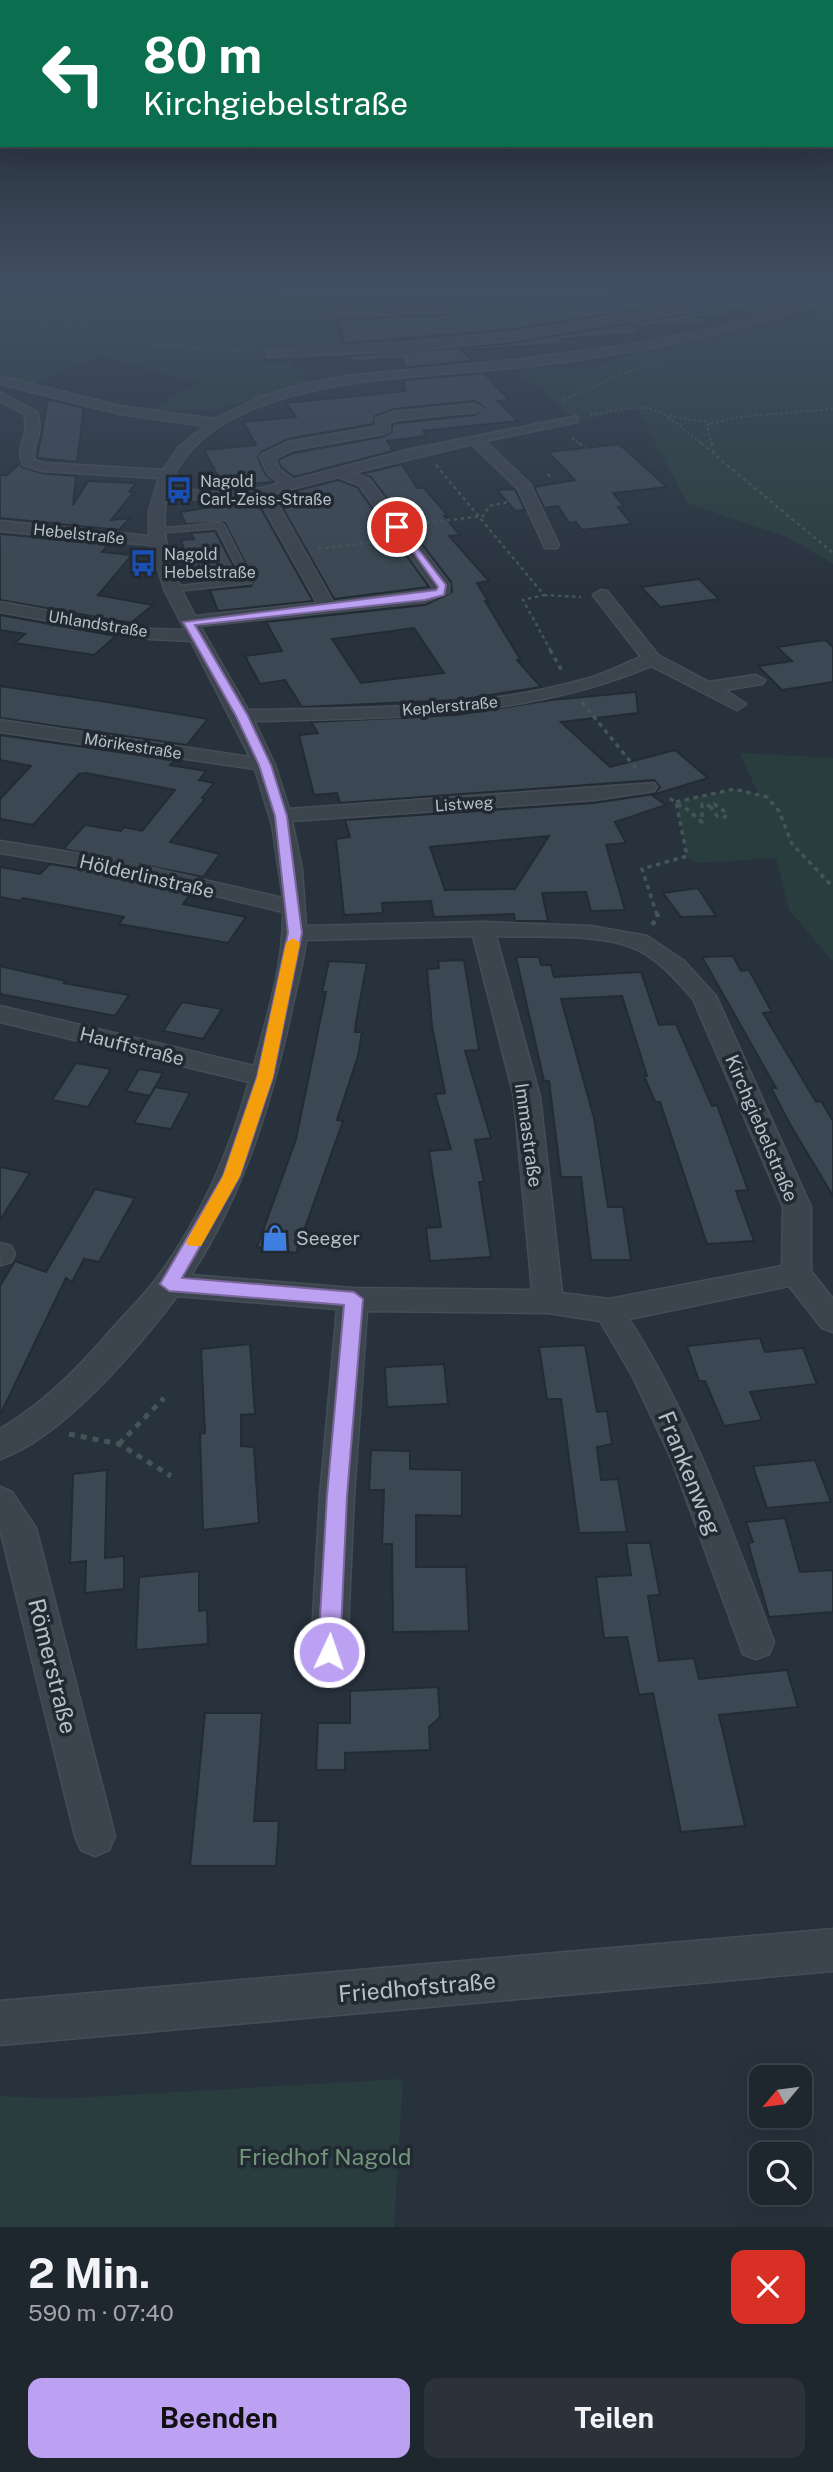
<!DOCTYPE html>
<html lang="de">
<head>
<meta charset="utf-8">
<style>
	body { margin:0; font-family:"Public Sans",sans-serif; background:#2b323a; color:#f1f3f6; height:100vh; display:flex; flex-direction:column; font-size:26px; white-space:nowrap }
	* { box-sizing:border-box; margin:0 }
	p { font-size:23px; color:#a1a5aa }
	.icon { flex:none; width:38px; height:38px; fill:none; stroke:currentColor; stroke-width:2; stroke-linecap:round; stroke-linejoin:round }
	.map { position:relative; height:2227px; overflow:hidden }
	.drawer { display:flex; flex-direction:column; background:#1e262e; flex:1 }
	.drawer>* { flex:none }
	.hud { position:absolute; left:0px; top:0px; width:833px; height:147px; box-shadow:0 7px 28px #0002,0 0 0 2px #3c434a; background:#0b6e4f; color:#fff; overflow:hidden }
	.needle { width:46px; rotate:241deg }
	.buttons { position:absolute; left:749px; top:2065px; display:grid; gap:14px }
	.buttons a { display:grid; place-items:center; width:63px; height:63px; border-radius:14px; background:#1e262e; box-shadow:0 7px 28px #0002,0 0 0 2px #3c434a; font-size:35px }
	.pin { position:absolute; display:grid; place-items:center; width:60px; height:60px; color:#fff; margin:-30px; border:4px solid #fff; border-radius:50%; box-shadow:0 2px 7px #0007 }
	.me { position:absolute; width:77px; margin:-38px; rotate:3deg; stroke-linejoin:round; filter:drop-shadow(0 0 5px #0008) }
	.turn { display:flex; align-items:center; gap:24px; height:147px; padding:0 28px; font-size:32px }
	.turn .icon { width:91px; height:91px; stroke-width:2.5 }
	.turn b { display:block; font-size:49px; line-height:60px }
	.round { display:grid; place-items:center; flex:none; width:74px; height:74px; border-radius:14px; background:#2b323a }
	.head { display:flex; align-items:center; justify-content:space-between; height:119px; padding:0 28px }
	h1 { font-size:42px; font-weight:700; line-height:52px }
	.button { display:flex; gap:14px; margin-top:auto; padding:14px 28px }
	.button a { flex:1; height:80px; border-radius:14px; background:#bca0f2; color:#111; font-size:28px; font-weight:700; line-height:80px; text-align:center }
	.button a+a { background:#2b323a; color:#f1f3f6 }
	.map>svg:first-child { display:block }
	.green { fill:#2a3d3e }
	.building { fill:#3b4752; stroke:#232b34; stroke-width:2; fill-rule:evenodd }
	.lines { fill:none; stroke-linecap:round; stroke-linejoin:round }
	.service-casing { stroke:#454d56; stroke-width:3 }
	.minor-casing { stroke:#454d56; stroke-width:3 }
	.path-far4 { stroke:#435556; stroke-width:2; stroke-dasharray:2.5 2.5; stroke-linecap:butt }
	.path-far3 { stroke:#435556; stroke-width:2.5; stroke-dasharray:3.5 3.5; stroke-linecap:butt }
	.path-far2 { stroke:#435556; stroke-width:3.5; stroke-dasharray:4.5 4.5; stroke-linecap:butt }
	.path-far1 { stroke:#435556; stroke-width:4.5; stroke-dasharray:5 5; stroke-linecap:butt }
	.path { stroke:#435556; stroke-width:5; stroke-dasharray:6 6; stroke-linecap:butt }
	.service { fill:#3c444d; fill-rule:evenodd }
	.minor { fill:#3c444d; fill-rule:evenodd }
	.route { fill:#bca0f2; stroke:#7a689d; stroke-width:2 }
	.slow { fill:#f59e0b }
	.labels { text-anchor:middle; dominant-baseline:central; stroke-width:7; stroke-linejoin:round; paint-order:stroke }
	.far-poi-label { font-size:16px; fill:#b8bfc8; stroke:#212932; text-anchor:start }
	.far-street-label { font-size:16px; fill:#b8bfc8; stroke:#212932 }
	.street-label { font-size:19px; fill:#b8bfc8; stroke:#212932 }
	.poi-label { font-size:19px; fill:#b8bfc8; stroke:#212932; text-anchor:start }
	.near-street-label { font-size:23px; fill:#b8bfc8; stroke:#212932 }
	.near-park-label { font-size:23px; fill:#729678; stroke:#212932 }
</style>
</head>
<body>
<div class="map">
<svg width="833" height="2227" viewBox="0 0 833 2227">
	<rect width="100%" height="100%" fill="#28323d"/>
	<!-- green -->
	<g class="green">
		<polygon points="94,283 230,283 267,289 326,293 329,313 342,346 266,350 262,353 263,363 291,363 295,369 305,372 307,382 217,410 149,410 198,383 100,356 31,384 0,376 0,290 84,294"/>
		<polygon points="527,283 663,283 401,289 400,287"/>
		<path d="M833,304V564L787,537L687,503L637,408L575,422L546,391L515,373C526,371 538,367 549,367C583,366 579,377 615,359L792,321Z"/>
		<polygon points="740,753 833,758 833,961 789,910 776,858 696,863 687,856 676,802 734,789 758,794"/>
		<polygon points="403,2079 394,2227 0,2227 0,2096 57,2099"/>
	</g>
	<!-- building -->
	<g class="building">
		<polygon points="339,283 424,283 427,287 339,286"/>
		<polygon points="697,294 707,299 506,330 345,343 337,319 447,315 453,313 454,307 451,304 333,308 330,299 488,298 493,306 575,303 570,299 620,296 627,301"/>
		<polygon points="724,308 738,316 699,317 704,324 635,326 639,334 561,339 563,344 462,350 473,361 404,368 403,359 351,361 349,356 506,344"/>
		<polygon points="484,373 509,400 498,401 518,421 424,431 425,436 387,441 393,451 294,477 281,467 278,460 293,453 382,437 392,432 392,425 397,423 475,415 484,407 475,401 394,409 375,416 373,424 288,439 261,452 258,458 266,475 274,482 219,487 212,477 218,476 204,450 256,445 243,422 296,417 286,403 405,391 404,380"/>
		<polygon points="48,399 84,408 77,462 37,458"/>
		<polygon points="619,444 667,487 613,493 624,506 618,507 632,524 582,530 576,522 569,523 558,506 544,508 534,487 575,480 548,452"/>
		<polygon points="20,463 22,467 41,473 76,476 73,505 88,481 136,483 129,492 134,492 111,520 130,518 119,530 0,518 0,475 7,475"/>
		<path d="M402,464L417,488H424L448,516H444L460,535L449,536L489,581L477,583L488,601H485L520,659L517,660L541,687L458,700L302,707L285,680L260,684L245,656L282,651L266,622L425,605L452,592L451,582L371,477L362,474ZM414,628L444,673L361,683L332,639Z"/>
		<polygon points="338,480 357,487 429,587 334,599 276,496"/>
		<polygon points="514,489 516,491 525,510 515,511 497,490"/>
		<polygon points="256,500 313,601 218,611 210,590 251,586 254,580 225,523 186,524 180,512 231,504 229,501"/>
		<polygon points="215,531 239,577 206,580 199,565 192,571 181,540 194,539 191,533"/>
		<polygon points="0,534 109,544 102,552 132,555 98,595 153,605 131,623 0,600"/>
		<polygon points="699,579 719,599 660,607 641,587"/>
		<polygon points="0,615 116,636 94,655 15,643 25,634 0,630"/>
		<polygon points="825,640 833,647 833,682 782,690 758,666 792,661 777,647"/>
		<polygon points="0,686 107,702 208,719 187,745 0,718"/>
		<path d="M636,692L638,713L561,722L610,767L675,750L708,778L652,795L666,805L615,822L626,843L606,845L625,910L591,911L586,892L542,893L548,921H515L514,914L434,917L431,901L382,903L383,913L344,915L336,839L350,837L345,820L594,803L654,794L660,787L654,780L340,803L337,793L314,795L299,735L318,733L311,722L456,715L551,700ZM549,836L515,889L445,890L430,847Z"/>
		<polygon points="0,735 175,760 170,765 206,771 199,780 214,783 202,798 205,799 170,842 220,854 203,877 63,849 85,825 121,831 124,827 142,831 175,790 86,773 79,774 33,825 0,819 0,799 31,766 0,760"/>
		<polygon points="50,864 111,874 191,893 183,904 246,917 228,943 119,924 124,917 23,898 20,901 0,897 0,867 40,874"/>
		<polygon points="698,888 716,916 681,917 663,893"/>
		<polygon points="733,956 741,971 749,970 772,1012 763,1013 816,1102 821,1101 833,1121 833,1196 791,1126 771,1088 776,1088 702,957"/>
		<polygon points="516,957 539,957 541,965 551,965 554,977 641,972 659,1025 676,1024 712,1106 717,1105 748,1190 736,1191 754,1241 707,1244 660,1102 655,1102 644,1076 647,1076 622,996 561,999 594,1118 608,1207 623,1207 631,1260 591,1260 581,1177 561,1177 549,1081 544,1081"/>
		<polygon points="464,960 479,1050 465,1051 491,1138 475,1140 484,1182 479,1182 491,1257 430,1261 426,1228 441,1227 429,1151 451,1149 435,1094 445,1093 432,1026 427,969 439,968 438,961"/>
		<polygon points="329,961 367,963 356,1022 355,1032 362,1032 358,1056 337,1120 343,1121 296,1253 257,1247 296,1139 326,992 322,992"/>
		<polygon points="0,966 66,981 64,983 129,995 115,1016 0,994"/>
		<polygon points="182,1002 222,1009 203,1039 163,1031"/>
		<polygon points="76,1063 111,1069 88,1107 52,1100"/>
		<polygon points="139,1069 163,1073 150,1096 126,1091"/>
		<polygon points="155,1087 190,1093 171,1129 134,1123"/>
		<polygon points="0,1167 30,1173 0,1220"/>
		<polygon points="95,1189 135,1198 99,1262 84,1259 72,1282 66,1278 0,1415 0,1286 15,1261 46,1272"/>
		<polygon points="760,1338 765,1352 803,1348 817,1384 750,1392 762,1420 724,1426 705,1381 699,1381 687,1346"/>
		<polygon points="250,1344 255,1414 241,1415 241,1446 254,1447 259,1523 203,1530 200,1434 205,1433 201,1349"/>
		<polygon points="585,1345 597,1412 607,1411 612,1444 597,1447 601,1480 618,1479 627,1532 579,1533 561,1399 547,1399 539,1347"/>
		<polygon points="444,1364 448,1404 387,1407 385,1367"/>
		<polygon points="371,1450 410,1451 410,1469 462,1470 462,1516 416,1515 416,1567 466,1567 469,1631 393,1632 392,1544 382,1544 384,1490 369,1490"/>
		<polygon points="815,1460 831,1502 767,1508 753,1466"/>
		<polygon points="107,1470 105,1558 124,1556 124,1589 85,1593 86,1561 70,1563 73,1474"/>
		<polygon points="785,1518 800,1572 833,1570 833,1612 769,1617 748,1543 753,1542 746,1522"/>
		<polygon points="626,1543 650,1543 660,1595 648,1596 659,1661 694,1658 699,1679 787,1670 798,1707 719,1715 745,1826 681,1832 653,1693 639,1695 627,1637 604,1638 596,1577 631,1575"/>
		<polygon points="199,1571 199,1611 207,1610 208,1644 136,1650 139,1577"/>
		<polygon points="438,1687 440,1717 429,1727 430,1750 345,1753 345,1770 316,1770 318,1723 350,1723 350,1691"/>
		<polygon points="205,1713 262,1713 254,1821 279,1821 276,1866 190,1866"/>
	</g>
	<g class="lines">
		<defs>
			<g id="service">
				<polygon points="330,283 336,283 337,285 332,286"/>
				<polygon points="806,287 811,288 757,306 752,305"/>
				<polygon points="220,523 224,525 252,581 251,583 168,592 168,588 171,587 243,579 217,528 156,533 152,531 156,529"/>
			</g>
			<g id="minor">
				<path d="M258,283L323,289L473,290L741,283L736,286C618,296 501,297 383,295C353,295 281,302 258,283Z"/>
				<path d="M833,291V298C757,328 678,345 597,357C557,363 517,368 476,371C386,379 200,383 168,491L263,488L279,483L268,474L260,457L262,454L288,442L374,427L377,426L376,418L394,412L475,404L482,408L475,412L396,420L389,423L390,431L382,434L292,450L275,459L279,469L293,480L407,450L577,416V422L485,441L530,484L559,545L557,548H545L518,489L472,444L353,473L369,479L449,584V592L425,602L200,626L248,710C358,708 474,710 582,680C602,675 621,665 641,657L593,595L601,590L607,591L658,655L709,682L756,675L765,680L762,684L725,690L746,704L737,710L651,666C525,719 388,718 254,721L275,765L289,809L654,783L657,787L654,791L594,800L292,821L302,869L306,926L483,922L591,926L647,936L684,961L716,996L811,1207V1271L833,1299V1332L822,1328L789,1286L629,1319C693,1419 732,1531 774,1642L769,1654L756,1659L743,1654L672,1460L633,1377L600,1321L548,1313L367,1311L354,1496L347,1652L342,1664L329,1669L316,1664L311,1652L320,1496L337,1309L177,1296C137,1349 63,1437 0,1459V1429C43,1404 79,1368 111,1330C126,1313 143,1297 157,1278C200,1220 230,1151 249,1082L0,1022V1006L254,1066C267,1016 284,963 283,912L112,871L0,853V841L112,859L283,898L272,825L255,769L0,732V720L250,757L191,641L150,639L0,612V602L150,629L185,630L165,591L150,545L0,531V521L149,536V511L159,478L42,471L23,465C14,446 31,437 24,414L0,401V392L37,412C45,439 31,439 35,460L44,463L163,470L178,448L205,426L120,414L0,384V376L120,406L215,419L258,398L303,384L346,376L515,360L636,344L717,328L770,313L728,305L506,341L402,351L267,357V351L271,350L402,343L506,333L728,299L782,309ZM338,477L359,485L434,589L333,602L272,494ZM258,497L317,603L195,616C175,580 159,542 166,500ZM473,936L514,1097L532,1290L353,1288L191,1275C242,1196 270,1108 290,1018C295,992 303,966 306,940ZM496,936C536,938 595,933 631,947C656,956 676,980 693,999L783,1207L782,1266L609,1299L562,1293L540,1097Z"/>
				<polygon points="451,307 451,311 447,312 333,317 327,314 333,311"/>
				<polygon points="0,1243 11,1246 15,1254 11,1262 1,1265"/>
				<polygon points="0,1487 12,1492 36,1528 115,1836 109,1850 95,1856 81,1850 75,1836 0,1529"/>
				<polygon points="833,1929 833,1971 0,2045 0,2001"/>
			</g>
		</defs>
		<!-- service casing -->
		<use href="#service" class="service-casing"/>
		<!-- minor casing -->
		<use href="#minor" class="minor-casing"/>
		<!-- path-far4 -->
		<g class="path-far4">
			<polyline points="0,320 83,326 150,344 255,352"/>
			<polyline points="564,404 564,399 629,371 660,364"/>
			<path d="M590,415C656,402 652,403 703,445"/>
			<polyline points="669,416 712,423"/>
			<polyline points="572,438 581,445"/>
			<polyline points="712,445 707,425 738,417 833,409"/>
		</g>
		<!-- path-far3 -->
		<g class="path-far3">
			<polyline points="579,443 585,448"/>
			<polyline points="701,443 714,454"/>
			<polyline points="712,443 715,455 833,553"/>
			<polyline points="436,465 544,595 523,600 551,651"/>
			<polyline points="548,474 551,478"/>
			<polyline points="419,524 483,516 489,506 508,502"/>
			<polyline points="318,549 382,541"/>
			<polyline points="544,595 581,597"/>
		</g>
		<!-- path-far2 -->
		<g class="path-far2">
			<polyline points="550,650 562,671"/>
			<polyline points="582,702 638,771"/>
			<polyline points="676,802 734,789 767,797 779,811 792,844 833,887"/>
			<polygon points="714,804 727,813 725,817 717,816 710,806"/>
			<polyline points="677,805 683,806 702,822 702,804 710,806"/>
			<polyline points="657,915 642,869 687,856 676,802 667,797"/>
		</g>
		<!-- path-far1 -->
		<polyline class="path-far1" points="652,925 658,917 657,913"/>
		<!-- path -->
		<g class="path">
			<polyline points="69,1434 119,1444 171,1476"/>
			<polyline points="119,1444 164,1398"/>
		</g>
		<!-- service -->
		<use href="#service" class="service"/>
		<!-- minor -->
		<use href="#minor" class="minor"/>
	</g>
	<!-- sky -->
	<linearGradient id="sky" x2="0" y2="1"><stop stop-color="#161c22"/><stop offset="0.48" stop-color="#424f62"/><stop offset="1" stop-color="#424f62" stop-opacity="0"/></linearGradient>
	<rect width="833" height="595" fill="url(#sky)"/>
	<!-- route -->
	<polygon class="route" points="394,525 400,525 446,585 444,595 425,600 195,625 248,716 271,765 287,816 302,933 273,1077 240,1176 182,1278 354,1292 363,1299 347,1496 340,1652 337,1659 329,1662 321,1659 318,1652 327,1496 344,1305 169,1291 160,1284 223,1176 257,1077 288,933 275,816 259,765 236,716 183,622 436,590 438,587"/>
	<!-- slow -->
	<polygon class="slow" points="293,938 300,943 273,1077 240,1176 201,1246 189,1246 186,1242 223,1176 257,1077 286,943"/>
	<!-- icons -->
	<defs>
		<symbol id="bus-bare" viewBox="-9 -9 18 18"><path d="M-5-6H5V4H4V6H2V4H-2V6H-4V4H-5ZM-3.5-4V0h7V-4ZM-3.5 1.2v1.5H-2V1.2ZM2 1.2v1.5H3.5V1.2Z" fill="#1a4fb4" stroke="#212932" stroke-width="2.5" paint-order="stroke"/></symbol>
		<symbol id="shop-bare" viewBox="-9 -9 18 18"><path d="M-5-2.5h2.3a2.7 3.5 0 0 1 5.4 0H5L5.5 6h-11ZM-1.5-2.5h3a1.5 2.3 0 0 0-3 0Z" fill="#3f7fe0" stroke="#212932" stroke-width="2.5" paint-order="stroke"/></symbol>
	</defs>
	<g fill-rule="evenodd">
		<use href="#bus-bare" x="160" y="471" width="38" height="38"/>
		<use href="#bus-bare" x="124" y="544" width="38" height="38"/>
		<use href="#shop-bare" x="256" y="1219" width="38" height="38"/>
	</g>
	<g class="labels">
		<!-- far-poi labels -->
		<g class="far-poi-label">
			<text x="200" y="481">Nagold<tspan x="200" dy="18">Carl-Zeiss-Straße</tspan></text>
			<text x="164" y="554">Nagold<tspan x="164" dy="18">Hebelstraße</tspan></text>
		</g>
		<!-- far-street labels -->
		<g class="far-street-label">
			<text transform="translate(79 534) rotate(6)">Hebelstraße</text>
			<text transform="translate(98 624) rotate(9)">Uhlandstraße</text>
			<text transform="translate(450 706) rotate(-5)">Keplerstraße</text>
			<text transform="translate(133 746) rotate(9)">Mörikestraße</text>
			<text transform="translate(464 804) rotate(-4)">Listweg</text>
		</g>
		<!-- street labels -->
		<g class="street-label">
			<text transform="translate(147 876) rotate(13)">Hölderlinstraße</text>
			<text transform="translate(132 1046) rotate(14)">Hauffstraße</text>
			<text transform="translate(762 1128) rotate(67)">Kirchgiebelstraße</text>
			<text transform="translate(529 1135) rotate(82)">Immastraße</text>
		</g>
		<!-- poi labels -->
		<g class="poi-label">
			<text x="296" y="1238">Seeger</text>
		</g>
		<!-- near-street labels -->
		<g class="near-street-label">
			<text transform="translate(690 1473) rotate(68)">Frankenweg</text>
			<text transform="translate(53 1666) rotate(76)">Römerstraße</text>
			<text transform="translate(417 1987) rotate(-5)">Friedhofstraße</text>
		</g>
		<!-- near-park labels -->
		<g class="near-park-label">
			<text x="325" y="2156">Friedhof Nagold</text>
		</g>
	</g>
</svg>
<div class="buttons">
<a><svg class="needle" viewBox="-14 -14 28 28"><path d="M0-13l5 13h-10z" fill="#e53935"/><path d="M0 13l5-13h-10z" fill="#a1a5aa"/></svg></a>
<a><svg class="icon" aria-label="search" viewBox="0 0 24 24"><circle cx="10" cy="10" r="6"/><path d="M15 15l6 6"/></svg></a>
</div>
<div class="pin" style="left:397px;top:527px;background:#d93025"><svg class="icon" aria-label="arrive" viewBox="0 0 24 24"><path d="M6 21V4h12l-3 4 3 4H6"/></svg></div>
<svg class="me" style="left:329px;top:1652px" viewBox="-20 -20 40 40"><circle r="17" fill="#bca0f2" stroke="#fff" stroke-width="3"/><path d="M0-11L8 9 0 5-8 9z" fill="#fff"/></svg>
<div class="hud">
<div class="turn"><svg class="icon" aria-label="left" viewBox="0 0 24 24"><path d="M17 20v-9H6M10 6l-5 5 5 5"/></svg><div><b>80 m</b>Kirchgiebelstraße</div></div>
</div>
</div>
<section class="drawer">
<div class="head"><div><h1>2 Min.</h1><p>590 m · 07:40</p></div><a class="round" style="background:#d93025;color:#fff"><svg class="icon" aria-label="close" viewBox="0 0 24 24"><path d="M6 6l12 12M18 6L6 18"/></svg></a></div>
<div class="button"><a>Beenden</a><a>Teilen</a></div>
</section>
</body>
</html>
